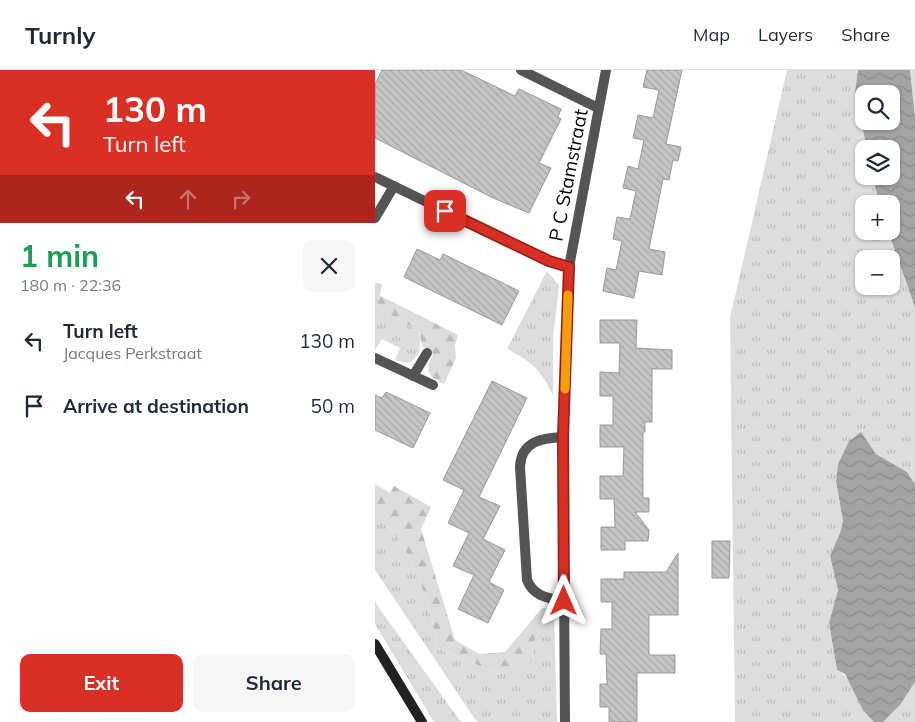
<!DOCTYPE html>
<html lang="en">
<head>
<meta charset="utf-8">
<style>
	body { margin:0; font-family:Mulish,sans-serif; background:#f6f6f7; color:#1f2937; height:100vh; display:flex; flex-direction:column; font-size:19px; white-space:nowrap }
	* { box-sizing:border-box; margin:0 }
	p { font-size:16px; color:#747a83 }
	.icon { flex:none; width:28px; height:28px; fill:none; stroke:currentColor; stroke-width:2; stroke-linecap:round; stroke-linejoin:round }
	.map { position:relative; flex:1; overflow:hidden }
	.sheet { display:flex; flex-direction:column; background:#fff; width:375px }
	.sheet>* { flex:none }
	.banner { background:#d93025; color:#fff; overflow:hidden }
	.tools { position:absolute; left:480px; top:15px; display:grid; gap:10px }
	.tools a { display:grid; place-items:center; width:45px; height:45px; border-radius:10px; background:#fff; box-shadow:0 1px 4px #0004; font-size:25px }
	.pin { position:absolute; display:grid; place-items:center; width:42px; height:42px; color:#fff; margin:-21px; border-radius:10px; box-shadow:0 2px 8px #0006 }
	.me { position:absolute; width:55px; margin:-28px; rotate:0deg; stroke-linejoin:round; filter:drop-shadow(0 0 4px #0008) }
	.turn { display:flex; align-items:center; gap:18px; height:105px; padding:0 20px; font-size:22px }
	.turn .icon { width:65px; height:65px; stroke-width:2.5 }
	.turn b { display:block; font-size:35px; line-height:42px }
	.lanes { display:flex; align-items:center; height:48px; padding:0 20px; background:#0003; justify-content:center; gap:25px; direction:ltr }
	.lanes .off { opacity:.35 }
	.round { display:grid; place-items:center; flex:none; width:52px; height:52px; border-radius:10px; background:#f6f6f7 }
	.head { display:flex; align-items:center; justify-content:space-between; height:85px; padding:0 20px }
	h1 { font-size:30px; font-weight:700; line-height:38px; color:#1e9e55 }
	.cta { display:flex; gap:10px; margin-top:auto; padding:10px 20px }
	.cta a { flex:1; height:58px; border-radius:10px; background:#d93025; color:#fff; font-size:20px; font-weight:700; line-height:58px; text-align:center }
	.cta a+a { background:#f6f6f7; color:#1f2937 }
	ul { padding:0; list-style:none }
	li { display:flex; align-items:center; gap:15px; height:65px; padding:0 20px }
	li div { flex:1 }
	li b { display:block; font-size:19px }
	li em { font-style:normal }
	header { display:flex; align-items:center; gap:30px; box-sizing:border-box; height:70px; padding:0 25px; background:#fff; border-bottom:1px solid #e0e1e3 }
	header strong { font-size:24px }
	nav { display:flex; gap:28px; margin-inline-start:auto; font-size:18px }
	main { display:flex; flex:1; min-height:0 }
	.map>svg:first-child { display:block }
	.grass { fill:url(#grass-tufts); fill-rule:evenodd }
	.forest { fill:url(#forest-firs) }
	.water { fill:url(#water-waves); fill-rule:evenodd }
	.building { fill:url(#building-back-hatch); stroke:#999 }
	.lines { fill:none; stroke-linecap:round; stroke-linejoin:round }
	.street { stroke:#555; stroke-width:10 }
	.secondary { stroke:#222; stroke-width:10 }
	.route-casing { stroke:#8d1f18; stroke-width:12 }
	.route { stroke:#d93025; stroke-width:9 }
	.slow { stroke:#f59e0b; stroke-width:9 }
	.labels { text-anchor:middle; dominant-baseline:central; stroke-width:5; stroke-linejoin:round; paint-order:stroke }
	.street-label { font-size:19px; fill:#000; stroke:#fff }
</style>
</head>
<body>
<header>
<strong>Turnly</strong>
<nav><a>Map</a><a>Layers</a><a>Share</a></nav>
</header>
<main>
<section class="sheet">
<div class="banner">
<div class="turn"><svg class="icon" aria-label="left" viewBox="0 0 24 24"><path d="M17 20v-9H6M10 6l-5 5 5 5"/></svg><div><b>130 m</b>Turn left</div></div>
<div class="lanes"><svg class="icon" aria-label="left" viewBox="0 0 24 24"><path d="M17 20v-9H6M10 6l-5 5 5 5"/></svg><svg class="icon off" aria-label="ahead" viewBox="0 0 24 24"><path d="M12 20V5M6 11l6-6 6 6"/></svg><svg class="icon off" aria-label="right" viewBox="0 0 24 24"><path d="M7 20v-9h11M14 6l5 5-5 5"/></svg></div>
</div>
<div class="head"><div><h1>1 min</h1><p>180 m · 22:36</p></div><a class="round"><svg class="icon" aria-label="close" viewBox="0 0 24 24"><path d="M6 6l12 12M18 6L6 18"/></svg></a></div>
<ul>
<li><svg class="icon" aria-label="left" viewBox="0 0 24 24"><path d="M17 20v-9H6M10 6l-5 5 5 5"/></svg><div><b>Turn left</b><p>Jacques Perkstraat</p></div><em>130 m</em></li>
<li><svg class="icon" aria-label="arrive" viewBox="0 0 24 24"><path d="M6 21V4h12l-3 4 3 4H6"/></svg><div><b>Arrive at destination</b></div><em>50 m</em></li>
</ul>
<div class="cta"><a>Exit</a><a>Share</a></div>
</section>
<div class="map">
<svg width="540" height="652" viewBox="0 0 540 652">
	<defs>
		<pattern id="grass-tufts" width="24" height="20" patternUnits="userSpaceOnUse" patternTransform="scale(1.25)"><rect width="24" height="20" fill="#dcdcdc"/><path d="M3 7l-1-3M5 7V3M7 7l1-3M15 17l-1-3M17 17v-4M19 17l1-3" fill="none" stroke="#bbb"/></pattern>
		<pattern id="forest-firs" width="22" height="20" patternUnits="userSpaceOnUse" patternTransform="scale(1.25)"><rect width="22" height="20" fill="#dcdcdc"/><path d="M5 1l3.5 6h-7zM16 11l3.5 6h-7z" fill="#bbb"/></pattern>
		<pattern id="water-waves" width="16" height="10" patternUnits="userSpaceOnUse" patternTransform="scale(1.25)"><rect width="16" height="10" fill="#a3a3a3"/><path d="M0 5q4-4 8 0t8 0" fill="none" stroke="#8b8b8b"/></pattern>
		<pattern id="building-back-hatch" width="6" height="6" patternUnits="userSpaceOnUse" patternTransform="scale(1.25)"><rect width="6" height="6" fill="#c4c4c4"/><path d="M-1 5l2 2M0 0l6 6M5-1l2 2" fill="none" stroke="#a7a7a7"/></pattern>
	</defs>
	<rect width="100%" height="100%" fill="#fff"/>
	<!-- grass -->
	<g class="grass">
		<path d="M412,0H483L480,22L492,79H489V106H498L504,134H489V161H513L540,237V414L532,402L501,384L486,363L474,371L463,394L461,411L468,451L465,463L455,486L463,520L454,553L462,600C480,609 482,638 501,652H360L355,248ZM489,189H516V216H489Z"/>
		<polygon points="535,0 540,0 540,47 540,45"/>
		<path d="M172,201L184,215L178,269V325C166,300 157,292 132,279Z"/>
		<path d="M0,213L7,214L3,233L4,238L44,261C46,275 47,286 33,293L20,290L25,278L7,269L0,280Z"/>
		<path d="M0,445C40,478 53,530 63,578L124,604L157,591L158,573L176,539H179L182,652H102L0,500Z"/>
		<polygon points="0,531 4,538 86,652 59,652 0,554"/>
		<polygon points="540,612 540,652 508,652 525,635"/>
	</g>
	<!-- forest -->
	<g class="forest">
		<path d="M4,225L83,265L80,275L81,288L69,314C52,306 50,301 58,284L47,276L44,261L4,238L3,233Z"/>
		<path d="M0,414L15,423L19,416L56,437L46,459L80,570L104,584L130,582L167,538L176,539L158,573L157,591L150,598L124,604L63,578C53,530 40,478 0,445Z"/>
	</g>
	<!-- water -->
	<g class="water">
		<path d="M483,0H535L540,47V237L513,161H516V134H504L498,106H516V79H492L480,22ZM489,24H516V51H489Z"/>
		<polygon points="486,362 501,384 532,402 540,414 540,612 525,635 508,652 499,652 488,640 470,604 462,600 454,553 463,520 455,486 465,463 468,451 461,411 463,394 474,371"/>
	</g>
	<!-- building -->
	<g class="building">
		<polygon points="7,0 86,0 140,26 144,19 186,39 183,47 186,49 164,93 176,98 154,143 118,128 0,68 0,15"/>
		<polygon points="272,0 307,0 291,74 306,77 303,91 298,90 294,110 288,109 274,179 290,182 287,205 264,201 259,228 228,221 232,198 241,200 247,171 238,169 242,147 255,149 261,121 248,118 253,96 263,99 269,70 258,68 263,45 278,48 284,20 268,17"/>
		<polygon points="42,179 65,190 68,184 144,221 127,255 29,207"/>
		<polygon points="225,250 262,250 261,278 297,280 297,299 277,299 277,352 270,352 270,362 268,362 268,428 274,428 274,442 260,442 274,460 273,471 250,471 250,480 226,480 226,457 240,457 239,429 225,429 225,406 248,406 249,377 225,377 225,355 238,355 238,326 225,326 225,302 244,303 245,273 225,273"/>
		<polygon points="117,311 152,328 104,427 125,436 108,469 130,480 114,512 129,520 113,553 83,539 99,505 78,496 94,463 73,453 89,420 68,410"/>
		<polygon points="11,322 55,343 38,378 0,360 0,325 7,328"/>
		<polygon points="337,471 355,471 354,508 337,508"/>
		<polygon points="303,483 303,545 274,545 274,585 300,585 300,603 262,603 262,652 234,652 234,637 225,637 225,614 232,614 231,584 225,584 226,559 237,559 237,532 226,532 226,509 249,509 249,502 291,502"/>
	</g>
	<g class="lines">
		<!-- street -->
		<g class="street">
			<polyline points="146,0 223,38"/>
			<polyline points="0,107 173,191 194,197"/>
			<polyline points="0,148 19,116"/>
			<polyline points="0,288 58,315"/>
			<polyline points="38,306 52,283"/>
			<path d="M188,367C167,368 146,371 145,397L152,510C159,527 173,528 189,531"/>
			<polyline points="190,652 188,367 194,197 231,0"/>
		</g>
		<!-- secondary -->
		<polyline class="secondary" points="0,574 47,652"/>
	</g>
	<g class="lines">
		<defs>
			<polyline id="route" points="70,141 174,191 194,197 188,367 189,531"/>
		</defs>
		<!-- route casing -->
		<use href="#route" class="route-casing"/>
		<!-- route -->
		<use href="#route" class="route"/>
		<!-- slow -->
		<polyline class="slow" points="190,319 193,225"/>
	</g>
	<g class="labels">
		<!-- street labels -->
		<g class="street-label">
			<text transform="translate(193 105) rotate(-79)">P C Stamstraat</text>
		</g>
	</g>
</svg>
<div class="tools">
<a><svg class="icon" aria-label="search" viewBox="0 0 24 24"><circle cx="10" cy="10" r="6"/><path d="M15 15l6 6"/></svg></a>
<a><svg class="icon" aria-label="layers" viewBox="0 0 24 24"><path d="M12 4l9 5-9 5-9-5zM3 14l9 5 9-5"/></svg></a>
<a>+</a>
<a>−</a>
</div>
<div class="pin" style="left:70px;top:141px;background:#d93025"><svg class="icon" aria-label="arrive" viewBox="0 0 24 24"><path d="M6 21V4h12l-3 4 3 4H6"/></svg></div>
<svg class="me" style="left:189px;top:531px" viewBox="-20 -20 40 40"><path d="M0-17L14 15 0 8-14 15z" fill="#d93025" stroke="#fff" stroke-width="4"/></svg>
</div>
</main>
</body>
</html>
